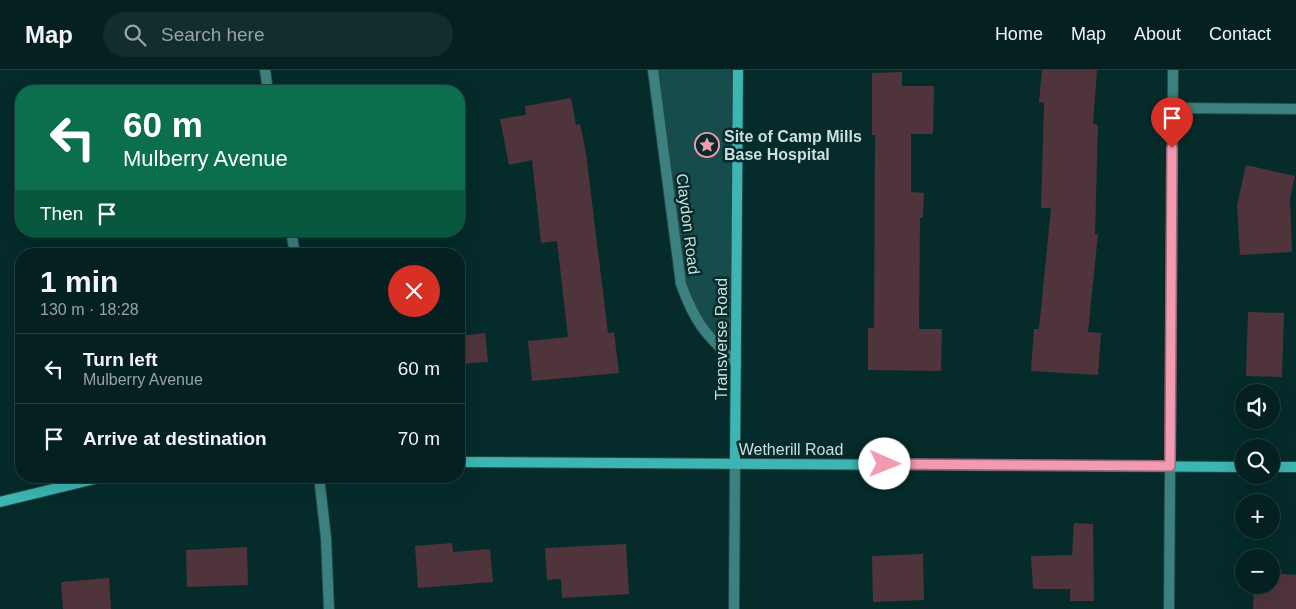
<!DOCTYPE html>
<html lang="en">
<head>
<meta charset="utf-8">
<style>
	body { margin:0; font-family:Helvetica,sans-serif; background:#122d2d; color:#f1f3f6; height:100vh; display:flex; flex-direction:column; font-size:19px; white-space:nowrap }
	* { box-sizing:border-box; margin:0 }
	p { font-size:16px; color:#97a3a5 }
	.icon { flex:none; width:28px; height:28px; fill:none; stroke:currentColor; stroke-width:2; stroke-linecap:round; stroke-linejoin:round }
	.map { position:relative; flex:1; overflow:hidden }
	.panel { position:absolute; left:15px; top:178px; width:450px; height:235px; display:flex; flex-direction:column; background:#042020; border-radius:20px; box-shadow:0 5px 20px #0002,0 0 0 1px #253e3e }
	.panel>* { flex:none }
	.top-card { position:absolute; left:15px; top:15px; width:450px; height:152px; border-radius:20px; box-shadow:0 5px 20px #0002,0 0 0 1px #253e3e; background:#0b6e4f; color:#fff; overflow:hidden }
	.tools { position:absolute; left:1235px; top:314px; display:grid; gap:10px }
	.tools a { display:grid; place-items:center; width:45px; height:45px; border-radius:50%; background:#042020; box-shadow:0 5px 20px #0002,0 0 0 1px #253e3e; font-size:25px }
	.pin { position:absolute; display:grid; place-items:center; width:42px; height:42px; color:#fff; margin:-51px -21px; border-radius:50% 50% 50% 0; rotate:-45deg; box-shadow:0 0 5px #0007 }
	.pin .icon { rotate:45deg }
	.me { position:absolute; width:55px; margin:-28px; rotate:91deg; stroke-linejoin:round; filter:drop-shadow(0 0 4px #0008) }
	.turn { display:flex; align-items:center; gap:18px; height:105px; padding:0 25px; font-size:22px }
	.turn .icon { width:65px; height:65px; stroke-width:2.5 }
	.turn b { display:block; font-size:35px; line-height:42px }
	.then { display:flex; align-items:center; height:48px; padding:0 25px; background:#0003; gap:10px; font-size:19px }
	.round { display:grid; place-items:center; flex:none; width:52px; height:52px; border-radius:26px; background:#122d2d }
	.summary { display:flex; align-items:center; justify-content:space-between; height:85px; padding:0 25px }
	h1 { font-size:30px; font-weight:600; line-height:38px }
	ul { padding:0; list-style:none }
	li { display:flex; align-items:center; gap:15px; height:70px; padding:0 25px; border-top:1px solid #253e3e }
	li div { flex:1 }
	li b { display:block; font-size:19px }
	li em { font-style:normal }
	header { display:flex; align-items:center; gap:30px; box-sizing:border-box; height:70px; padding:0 25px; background:#042020; border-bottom:1px solid #253e3e }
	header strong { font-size:24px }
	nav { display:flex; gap:28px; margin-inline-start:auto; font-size:18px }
	.search { width:350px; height:45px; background:#122d2d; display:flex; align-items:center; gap:12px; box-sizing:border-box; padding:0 18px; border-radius:28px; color:#97a3a5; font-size:19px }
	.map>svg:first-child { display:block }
	.green { fill:#164c4b }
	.building { fill:#50343b }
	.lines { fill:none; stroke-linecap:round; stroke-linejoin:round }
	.street-casing { stroke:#254848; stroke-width:12 }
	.secondary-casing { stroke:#254848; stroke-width:12 }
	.street { stroke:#3c817f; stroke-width:10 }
	.secondary { stroke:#3cb5b3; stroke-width:10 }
	.route-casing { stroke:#9d6474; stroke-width:12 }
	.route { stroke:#f19ab2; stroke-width:9 }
	.labels { text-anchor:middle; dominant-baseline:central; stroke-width:5; stroke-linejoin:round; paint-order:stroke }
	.poi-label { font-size:16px; font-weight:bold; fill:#ccdfde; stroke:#052b2b; text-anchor:start }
	.street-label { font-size:16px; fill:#ccdfde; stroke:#052b2b }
</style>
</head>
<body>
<header>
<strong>Map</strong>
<div class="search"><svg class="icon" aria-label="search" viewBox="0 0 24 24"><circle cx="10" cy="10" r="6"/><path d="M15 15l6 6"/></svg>Search here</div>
<nav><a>Home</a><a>Map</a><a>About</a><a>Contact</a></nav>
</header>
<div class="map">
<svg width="1296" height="539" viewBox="0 0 1296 539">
	<rect width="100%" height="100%" fill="#052b2b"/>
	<!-- green -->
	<polygon class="green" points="653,0 737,0 735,293 711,270 681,214"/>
	<!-- building -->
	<g class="building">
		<polygon points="1042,0 1097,0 1093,54 1098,55 1095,164 1098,164 1088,262 1101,263 1098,305 1031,301 1034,259 1039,259 1051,138 1041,138 1044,33 1039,32"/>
		<polygon points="902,2 902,16 934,16 933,64 911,64 911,122 924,123 923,148 920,148 919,259 942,259 941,301 868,300 868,258 874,258 875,65 872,65 872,3"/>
		<polygon points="571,28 576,55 580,54 586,83 608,263 614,262 619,303 532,311 528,271 568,267 557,171 541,173 532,90 509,95 500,49 526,45 525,36"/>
		<polygon points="1246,95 1295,106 1290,129 1292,182 1240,185 1237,135"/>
		<polygon points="1248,242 1284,243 1282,307 1246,306"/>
		<polygon points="485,263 488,292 459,294 459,266"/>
		<polygon points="1074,453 1093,454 1094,531 1070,531 1070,519 1033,519 1031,486 1072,485"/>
		<polygon points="452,473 453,482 490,479 493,512 418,518 415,476"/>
		<polygon points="626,474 629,524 562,528 561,509 547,510 545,478"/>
		<polygon points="247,477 248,515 187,517 186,480"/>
		<polygon points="923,484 924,530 873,532 872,486"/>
		<polygon points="1271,503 1296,505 1296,539 1253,539 1254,515 1271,515"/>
		<polygon points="109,508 111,539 63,539 61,512"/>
	</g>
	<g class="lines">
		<defs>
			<g id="street">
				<polyline points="265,0 268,21"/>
				<path d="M653,0L681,214C695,253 706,265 736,293"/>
				<polyline points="1173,38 1296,39"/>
				<polyline points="291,161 295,184"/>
				<polyline points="319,406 326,468 329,539"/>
				<polyline points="734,539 735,393"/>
				<polyline points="1169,539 1173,0"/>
			</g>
			<g id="secondary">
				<polyline points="459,392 1244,397"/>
				<polyline points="735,393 738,0"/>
				<polyline points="1271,397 1296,397"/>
				<polyline points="0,432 107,406"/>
			</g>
		</defs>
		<!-- street casing -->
		<use href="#street" class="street-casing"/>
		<!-- secondary casing -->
		<use href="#secondary" class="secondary-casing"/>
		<!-- street -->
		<use href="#street" class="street"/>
		<!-- secondary -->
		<use href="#secondary" class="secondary"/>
	</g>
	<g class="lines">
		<defs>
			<polyline id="route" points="885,394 1170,396 1172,78"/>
		</defs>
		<!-- route casing -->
		<use href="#route" class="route-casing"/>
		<!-- route -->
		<use href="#route" class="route"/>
	</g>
	<!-- icons -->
	<defs>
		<symbol id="sight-ring" viewBox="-11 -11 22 22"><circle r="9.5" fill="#052b2b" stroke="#f19ab2" stroke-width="1.5"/><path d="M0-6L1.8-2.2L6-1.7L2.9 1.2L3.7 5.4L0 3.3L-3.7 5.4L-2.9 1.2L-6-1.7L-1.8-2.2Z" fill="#f19ab2"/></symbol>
	</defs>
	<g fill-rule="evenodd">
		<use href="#sight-ring" x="693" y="61" width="28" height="28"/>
	</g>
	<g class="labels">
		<!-- poi labels -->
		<g class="poi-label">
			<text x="724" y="66">Site of Camp Mills<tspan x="724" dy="18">Base Hospital</tspan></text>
		</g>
		<!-- street labels -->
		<g class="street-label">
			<text transform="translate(688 154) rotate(83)">Claydon Road</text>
			<text transform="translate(721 269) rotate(-90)">Transverse Road</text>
			<text x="791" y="379">Wetherill Road</text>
		</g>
	</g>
</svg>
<div class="tools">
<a><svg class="icon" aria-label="sound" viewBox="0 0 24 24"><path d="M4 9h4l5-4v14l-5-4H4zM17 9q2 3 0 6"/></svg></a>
<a><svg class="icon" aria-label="search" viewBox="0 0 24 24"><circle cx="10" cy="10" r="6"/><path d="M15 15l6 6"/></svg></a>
<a>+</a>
<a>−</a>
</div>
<div class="pin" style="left:1172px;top:78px;background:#d93025"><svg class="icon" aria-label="arrive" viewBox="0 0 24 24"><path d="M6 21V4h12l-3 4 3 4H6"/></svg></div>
<svg class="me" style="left:885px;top:394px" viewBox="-20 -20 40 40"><circle r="19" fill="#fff"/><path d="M0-13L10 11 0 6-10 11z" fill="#f19ab2"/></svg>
<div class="top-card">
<div class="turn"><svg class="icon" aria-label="left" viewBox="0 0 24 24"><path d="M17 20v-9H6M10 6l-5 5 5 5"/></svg><div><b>60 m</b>Mulberry Avenue</div></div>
<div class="then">Then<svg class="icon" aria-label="arrive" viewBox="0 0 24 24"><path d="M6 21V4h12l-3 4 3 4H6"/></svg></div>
</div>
<section class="panel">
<div class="summary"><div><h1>1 min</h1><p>130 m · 18:28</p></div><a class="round" style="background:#d93025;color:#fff"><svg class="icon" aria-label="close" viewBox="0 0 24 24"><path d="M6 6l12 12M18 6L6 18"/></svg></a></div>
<ul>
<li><svg class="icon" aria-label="left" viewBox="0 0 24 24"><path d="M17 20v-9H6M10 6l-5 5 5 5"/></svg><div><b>Turn left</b><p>Mulberry Avenue</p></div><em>60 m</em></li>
<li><svg class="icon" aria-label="arrive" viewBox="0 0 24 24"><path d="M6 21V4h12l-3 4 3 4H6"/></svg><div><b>Arrive at destination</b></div><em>70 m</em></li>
</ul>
</section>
</div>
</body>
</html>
